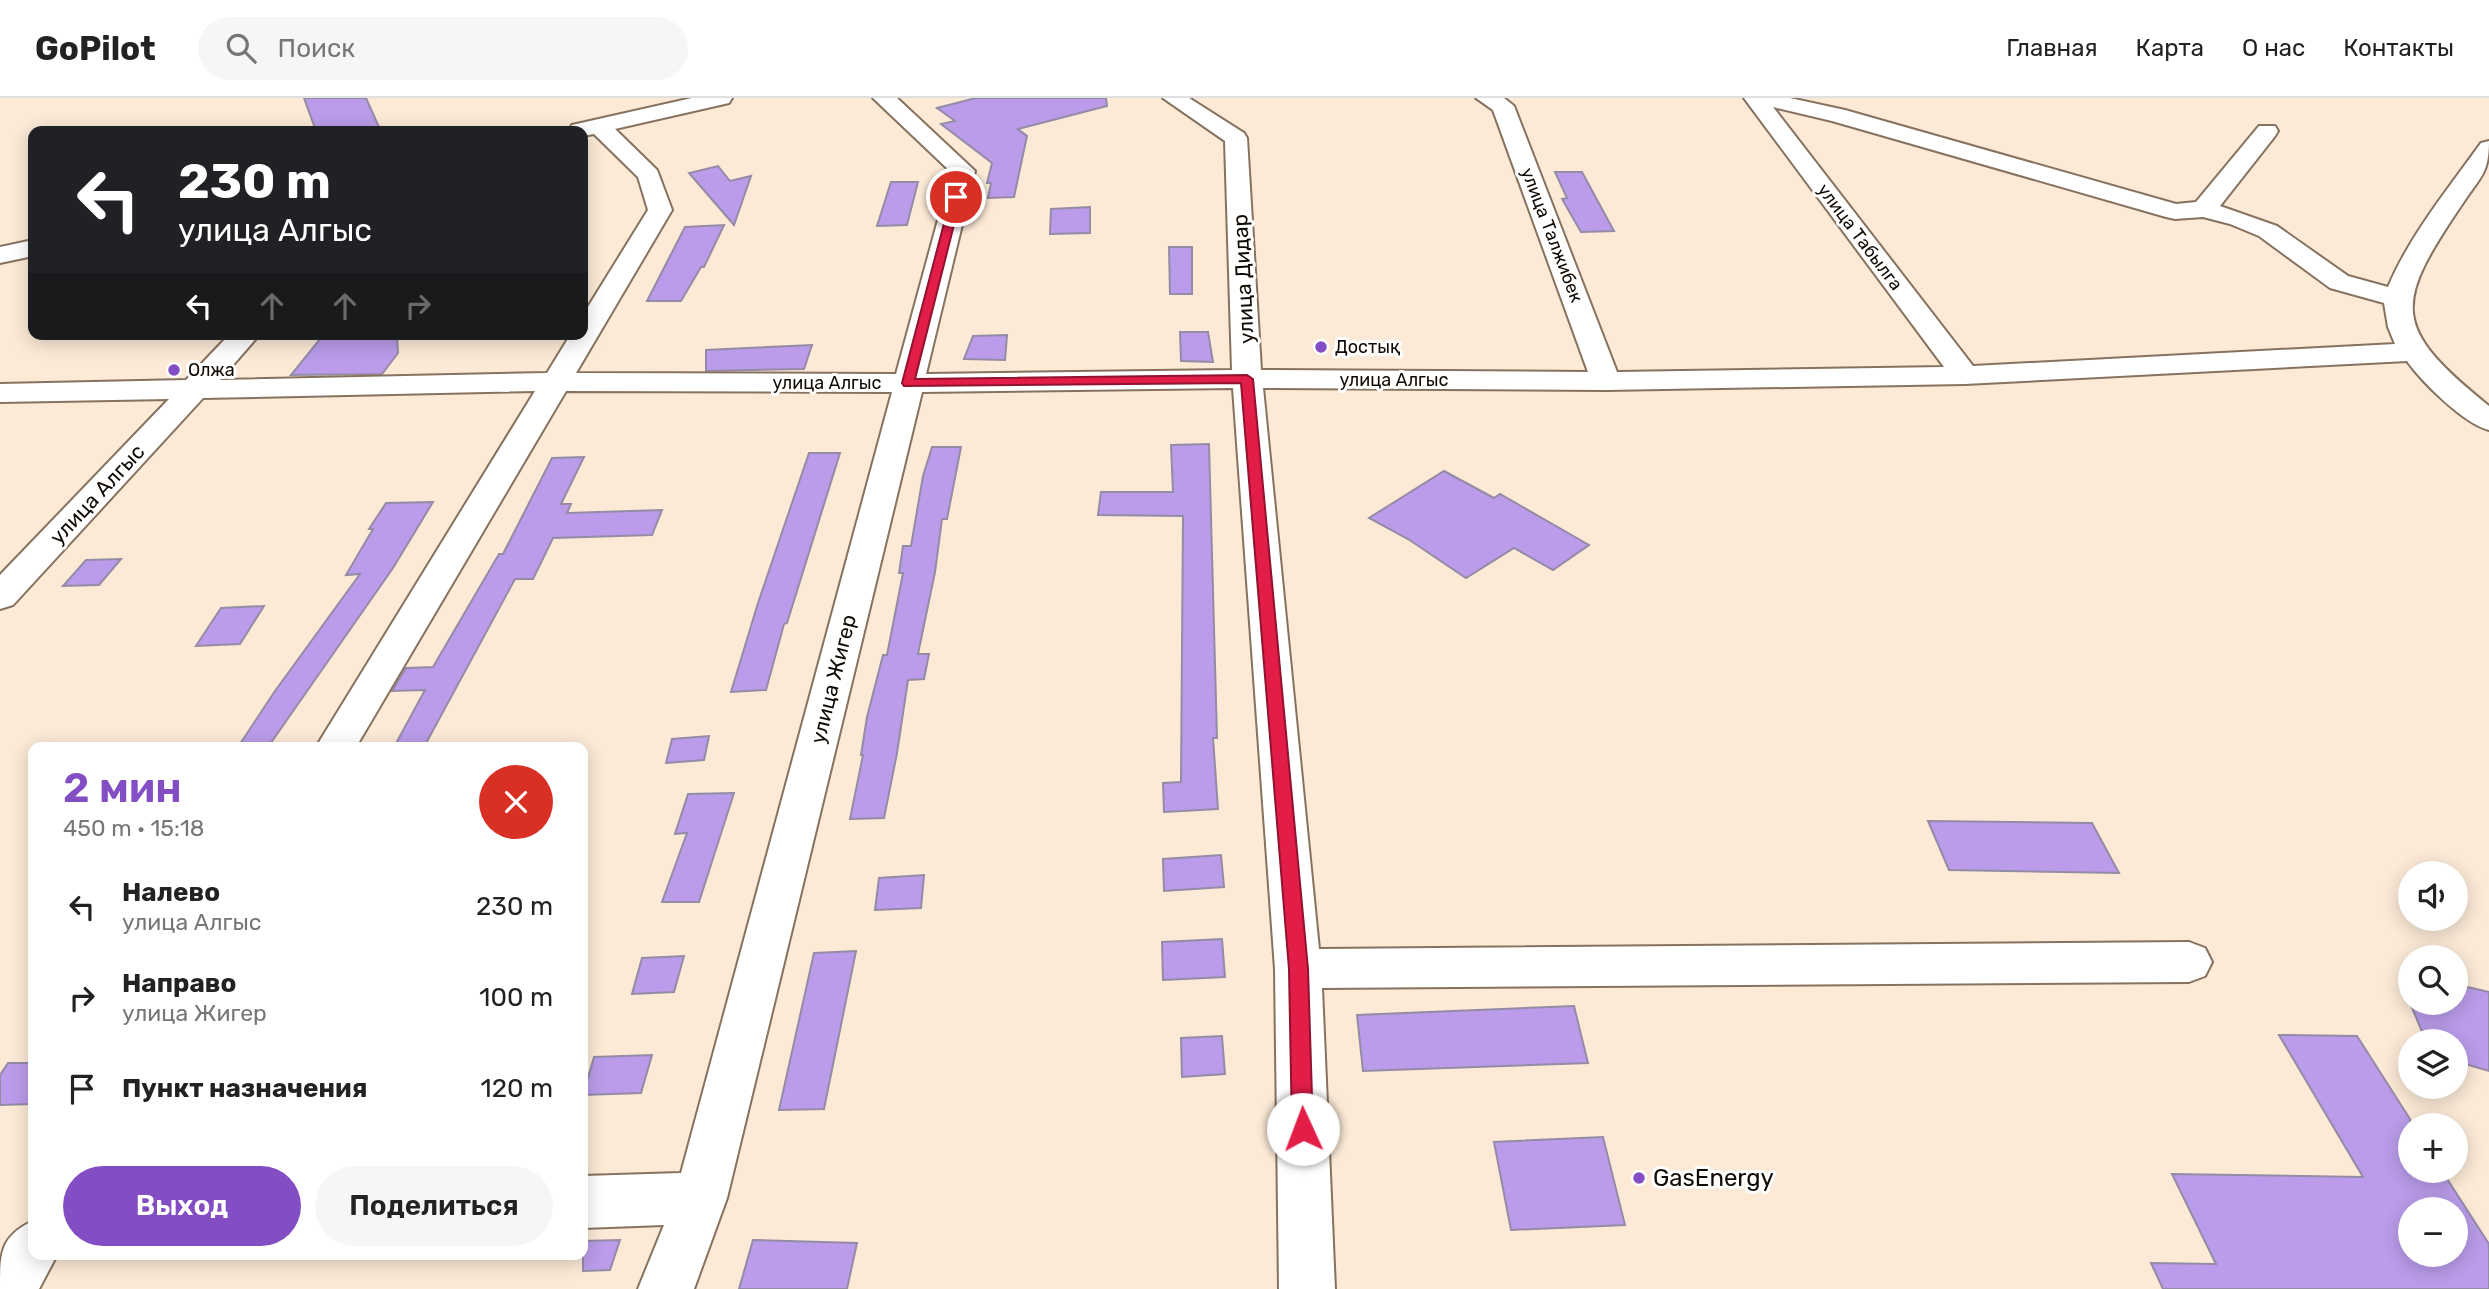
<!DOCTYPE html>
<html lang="ru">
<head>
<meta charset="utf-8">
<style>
	body { margin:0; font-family:Rubik,sans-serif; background:#f6f6f6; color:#222; height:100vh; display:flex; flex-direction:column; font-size:26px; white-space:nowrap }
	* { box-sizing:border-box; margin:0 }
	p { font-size:23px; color:#767676 }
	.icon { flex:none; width:38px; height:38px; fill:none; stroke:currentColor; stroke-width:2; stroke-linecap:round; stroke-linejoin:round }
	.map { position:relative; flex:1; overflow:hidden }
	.side { position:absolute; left:28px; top:644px; width:560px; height:518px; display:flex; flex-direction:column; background:#fff; border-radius:14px; box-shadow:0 4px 18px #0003 }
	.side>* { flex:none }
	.top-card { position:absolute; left:28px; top:28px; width:560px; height:214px; border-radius:14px; box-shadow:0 4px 18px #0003; background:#202124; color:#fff; overflow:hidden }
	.fabs { position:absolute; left:2398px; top:763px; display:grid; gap:14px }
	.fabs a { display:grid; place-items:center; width:70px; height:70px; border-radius:50%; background:#fff; box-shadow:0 4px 18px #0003; font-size:35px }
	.pin { position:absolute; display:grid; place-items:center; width:60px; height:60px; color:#fff; margin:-30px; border:4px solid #fff; border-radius:50%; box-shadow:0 2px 7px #0007 }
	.me { position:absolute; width:77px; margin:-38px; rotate:358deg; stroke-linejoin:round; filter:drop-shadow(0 0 5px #0008) }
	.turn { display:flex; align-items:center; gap:24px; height:147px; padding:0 35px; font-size:32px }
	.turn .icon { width:91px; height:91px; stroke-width:2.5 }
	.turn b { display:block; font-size:49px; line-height:60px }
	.lanes { display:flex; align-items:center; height:66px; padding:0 35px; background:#0003; justify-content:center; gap:35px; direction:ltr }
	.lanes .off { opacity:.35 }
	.round { display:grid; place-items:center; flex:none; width:74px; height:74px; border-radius:37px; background:#f6f6f6 }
	.summary { display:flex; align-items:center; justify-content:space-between; height:119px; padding:0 35px }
	h1 { font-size:42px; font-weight:600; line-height:52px; color:#834dc4 }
	.primary-button { display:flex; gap:14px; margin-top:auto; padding:14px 35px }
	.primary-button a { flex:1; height:80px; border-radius:42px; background:#834dc4; color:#fff; font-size:28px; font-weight:600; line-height:80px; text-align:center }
	.primary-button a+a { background:#f6f6f6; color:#222 }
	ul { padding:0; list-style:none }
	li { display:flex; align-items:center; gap:21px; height:91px; padding:0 35px }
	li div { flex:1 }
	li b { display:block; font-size:26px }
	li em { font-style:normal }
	header { display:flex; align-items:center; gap:42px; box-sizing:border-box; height:98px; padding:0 35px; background:#fff; border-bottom:2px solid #e0e0e0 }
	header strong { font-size:33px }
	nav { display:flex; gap:38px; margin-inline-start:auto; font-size:24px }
	.search { width:490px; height:63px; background:#f6f6f6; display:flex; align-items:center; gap:18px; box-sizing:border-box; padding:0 24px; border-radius:38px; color:#767676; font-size:26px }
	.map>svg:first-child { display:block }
	.building { fill:#ba9cea; stroke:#948ba5; stroke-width:2; fill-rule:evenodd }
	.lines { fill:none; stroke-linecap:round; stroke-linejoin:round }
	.minor-casing { stroke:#86725e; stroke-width:4 }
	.minor { fill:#fff; fill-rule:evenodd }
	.route { fill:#e11d48; stroke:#92132f; stroke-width:2 }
	.poi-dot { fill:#834dc4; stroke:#fff; stroke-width:2.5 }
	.labels { text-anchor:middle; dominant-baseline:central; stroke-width:6; stroke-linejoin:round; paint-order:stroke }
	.far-street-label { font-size:18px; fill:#110a04; stroke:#fff }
	.far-poi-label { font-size:18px; fill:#110a04; stroke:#fff; text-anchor:start }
	.street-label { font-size:21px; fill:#110a04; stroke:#fff }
	.near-poi-label { font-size:24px; fill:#110a04; stroke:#fff; text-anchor:start }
</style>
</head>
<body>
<header>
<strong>GoPilot</strong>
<div class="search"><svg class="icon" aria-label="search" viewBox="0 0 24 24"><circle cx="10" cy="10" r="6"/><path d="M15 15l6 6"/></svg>Поиск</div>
<nav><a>Главная</a><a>Карта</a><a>О нас</a><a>Контакты</a></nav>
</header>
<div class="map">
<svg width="2489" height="1191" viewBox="0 0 2489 1191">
	<rect width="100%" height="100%" fill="#fcead7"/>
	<!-- building -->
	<g class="building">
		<polygon points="304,0 366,0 379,29 360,33 316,33"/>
		<polygon points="976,0 1106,0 1107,8 1018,31 1027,38 1014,99 988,100 991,85 987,85 992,65 941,26 955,23 937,10"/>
		<polygon points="718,68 730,83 751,78 734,127 689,75"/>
		<polygon points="1555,74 1582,74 1614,133 1581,134 1562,101 1567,100"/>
		<polygon points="891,84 918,84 907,127 877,128"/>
		<polygon points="1090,109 1090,135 1050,136 1051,111"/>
		<polygon points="724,127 704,169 701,169 681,203 647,203 685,129"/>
		<polygon points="1169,149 1192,149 1192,196 1170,196"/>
		<polygon points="1180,234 1208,234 1213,264 1181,263"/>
		<polygon points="324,236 397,236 398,255 382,276 291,277"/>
		<polygon points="1007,237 1005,262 964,261 973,238"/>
		<polygon points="812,247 804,271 706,273 706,252"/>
		<polygon points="1209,346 1217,640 1213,640 1218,711 1164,714 1163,685 1181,684 1183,418 1098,417 1101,394 1173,394 1171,347"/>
		<polygon points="932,349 961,349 947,421 942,421 935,474 918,556 929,556 924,581 908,582 897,655 884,720 850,721 863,657 861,657 867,619 883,557 887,557 903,475 899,475 903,448 911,448 923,378"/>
		<polygon points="809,355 840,355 787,525 784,526 766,592 731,594 758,505"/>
		<polygon points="584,359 561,406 571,406 567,415 662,412 652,437 553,440 533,481 515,481 424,649 394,649 425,592 392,593 406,570 433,569 499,456 503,456 552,360"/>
		<polygon points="1444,373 1494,400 1500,396 1589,447 1553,472 1514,450 1466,480 1408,441 1369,420"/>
		<polygon points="433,404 393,470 268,649 238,649 275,593 360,476 346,477 373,431 369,431 386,405"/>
		<polygon points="121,461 99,487 63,488 86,462"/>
		<polygon points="264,508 240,546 196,548 221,510"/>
		<polygon points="709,638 704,662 666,665 672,641"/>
		<polygon points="734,695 699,804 662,804 687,735 675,736 688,696"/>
		<polygon points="1928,723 2092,725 2119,775 1949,772"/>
		<polygon points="1221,757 1224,789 1164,793 1163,761"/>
		<polygon points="924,777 921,810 875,812 879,780"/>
		<polygon points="1222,841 1225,879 1163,882 1162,844"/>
		<polygon points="856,853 824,1011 779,1012 814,855"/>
		<polygon points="684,858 674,894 632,896 642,860"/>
		<polygon points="2455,886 2489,894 2489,973 2455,963 2455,943 2426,943 2410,905 2455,905"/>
		<polygon points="1574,908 1588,965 1363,973 1357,917"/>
		<path d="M2279,937L2357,938L2410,1021V1073H2442L2489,1146V1191H2163L2151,1165L2216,1166L2172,1076L2363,1079ZM2410,1111H2455V1157H2410Z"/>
		<polygon points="1222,938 1225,976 1182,979 1181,940"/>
		<polygon points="652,957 641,995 583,997 594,959"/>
		<polygon points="8,965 33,965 33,1006 0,1007 0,977"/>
		<polygon points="1603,1039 1625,1127 1511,1132 1494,1044"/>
		<polygon points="620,1142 610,1172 583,1173 583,1143"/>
		<polygon points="753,1142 857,1145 847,1191 739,1191"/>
	</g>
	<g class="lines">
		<defs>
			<g id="minor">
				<path d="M692,0H732L729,5L615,31L657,72L672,112L576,275L896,276L951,74L873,0H897L975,73L926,276L1232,272L1225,43L1163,0H1189L1244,35L1247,40L1261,272L1588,274L1493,12L1476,0H1504L1514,8L1617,274L1944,269L1744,0H1790L1845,12L2176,106L2196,104L2259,28H2275L2278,33L2275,38L2220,108L2277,128L2348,178L2388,189C2410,137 2448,91 2481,45L2489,43C2489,76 2480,79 2463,105C2394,207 2390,228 2489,308V332C2464,326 2422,284 2407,263L1965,286L1606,292L1263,290L1319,851L2189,844L2205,850L2212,864L2205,878L2189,884L1322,890L1335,1191H1279L1275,871L1233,290L922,294L727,1100L694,1191H638L664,1127L583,1130V1078L681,1075L892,294L566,293L356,649H316L535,293L203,300L13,507L0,511V477L169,301L0,304V286L186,282L230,236H260L220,282L547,275L571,236H583V217L648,112L638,79L594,36L583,38V33L569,32L572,27ZM1773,9L1832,23L2166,119L2175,121L2203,119L2230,126L2259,138L2330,190L2384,205L2388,229L2395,246L1973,268Z"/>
				<polygon points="33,142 33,158 0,165 0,149"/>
				<path d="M33,1123V1157H57L39,1191H0C0,1156 0,1138 33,1123Z"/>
			</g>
		</defs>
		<!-- minor casing -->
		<use href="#minor" class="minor-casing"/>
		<!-- minor -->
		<use href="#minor" class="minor"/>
	</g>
	<!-- route -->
	<polygon class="route" points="956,96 961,99 915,281 1247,277 1253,281 1308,871 1313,1031 1310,1038 1303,1041 1295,1038 1292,1031 1289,871 1241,285 904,288 902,285 951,99"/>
	<!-- markers -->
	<g class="poi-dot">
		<circle cx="1321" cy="249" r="7"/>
		<circle cx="174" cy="272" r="7"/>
		<circle cx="1639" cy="1080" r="7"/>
	</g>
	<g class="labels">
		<!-- far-street labels -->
		<g class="far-street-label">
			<text transform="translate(1552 137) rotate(69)">улица Талжибек</text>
			<text transform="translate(1860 139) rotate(53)">улица Табылга</text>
			<text x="1394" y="282">улица Алгыс</text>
			<text x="827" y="285">улица Алгыс</text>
		</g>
		<!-- far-poi labels -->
		<g class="far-poi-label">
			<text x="1335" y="249">Достық</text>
			<text x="188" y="272">Олжа</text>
		</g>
		<!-- street labels -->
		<g class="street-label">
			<text transform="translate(1243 181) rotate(-93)">улица Дидар</text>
			<text transform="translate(97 396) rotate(-47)">улица Алгыс</text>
			<text transform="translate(833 581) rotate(-76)">улица Жигер</text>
		</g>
		<!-- near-poi labels -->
		<g class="near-poi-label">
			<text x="1653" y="1080">GasEnergy</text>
		</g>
	</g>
</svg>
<div class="fabs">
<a><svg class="icon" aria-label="sound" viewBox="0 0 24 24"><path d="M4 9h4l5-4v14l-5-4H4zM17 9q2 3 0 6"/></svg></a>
<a><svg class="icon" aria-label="search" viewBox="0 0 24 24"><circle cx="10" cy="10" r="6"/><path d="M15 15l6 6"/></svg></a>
<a><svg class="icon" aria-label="layers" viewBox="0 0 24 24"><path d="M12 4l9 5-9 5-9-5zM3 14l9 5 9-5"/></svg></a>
<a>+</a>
<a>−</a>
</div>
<div class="pin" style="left:956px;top:99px;background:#d93025"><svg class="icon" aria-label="arrive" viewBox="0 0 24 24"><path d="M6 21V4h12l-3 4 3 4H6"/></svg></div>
<svg class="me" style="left:1303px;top:1031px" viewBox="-20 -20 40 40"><circle r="19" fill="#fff"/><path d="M0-13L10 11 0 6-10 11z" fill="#e11d48"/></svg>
<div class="top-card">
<div class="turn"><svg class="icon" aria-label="left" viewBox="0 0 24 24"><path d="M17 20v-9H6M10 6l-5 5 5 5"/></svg><div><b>230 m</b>улица Алгыс</div></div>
<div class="lanes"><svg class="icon" aria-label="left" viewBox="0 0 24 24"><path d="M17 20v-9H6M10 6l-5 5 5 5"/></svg><svg class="icon off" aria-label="ahead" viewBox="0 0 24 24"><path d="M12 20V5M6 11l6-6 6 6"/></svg><svg class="icon off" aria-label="ahead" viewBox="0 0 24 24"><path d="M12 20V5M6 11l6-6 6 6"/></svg><svg class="icon off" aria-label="right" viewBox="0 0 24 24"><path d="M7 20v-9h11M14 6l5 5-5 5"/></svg></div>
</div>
<section class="side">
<div class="summary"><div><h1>2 мин</h1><p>450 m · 15:18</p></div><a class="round" style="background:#d93025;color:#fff"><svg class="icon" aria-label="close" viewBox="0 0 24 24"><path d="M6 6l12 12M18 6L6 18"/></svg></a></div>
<ul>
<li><svg class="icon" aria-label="left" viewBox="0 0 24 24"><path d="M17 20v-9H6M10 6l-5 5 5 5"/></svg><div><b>Налево</b><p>улица Алгыс</p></div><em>230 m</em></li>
<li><svg class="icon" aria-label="right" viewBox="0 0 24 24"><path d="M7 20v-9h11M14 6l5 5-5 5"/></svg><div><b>Направо</b><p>улица Жигер</p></div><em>100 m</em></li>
<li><svg class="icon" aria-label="arrive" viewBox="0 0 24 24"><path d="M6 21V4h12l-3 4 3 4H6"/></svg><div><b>Пункт назначения</b></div><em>120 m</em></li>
</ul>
<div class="primary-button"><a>Выход</a><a>Поделиться</a></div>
</section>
</div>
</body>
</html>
